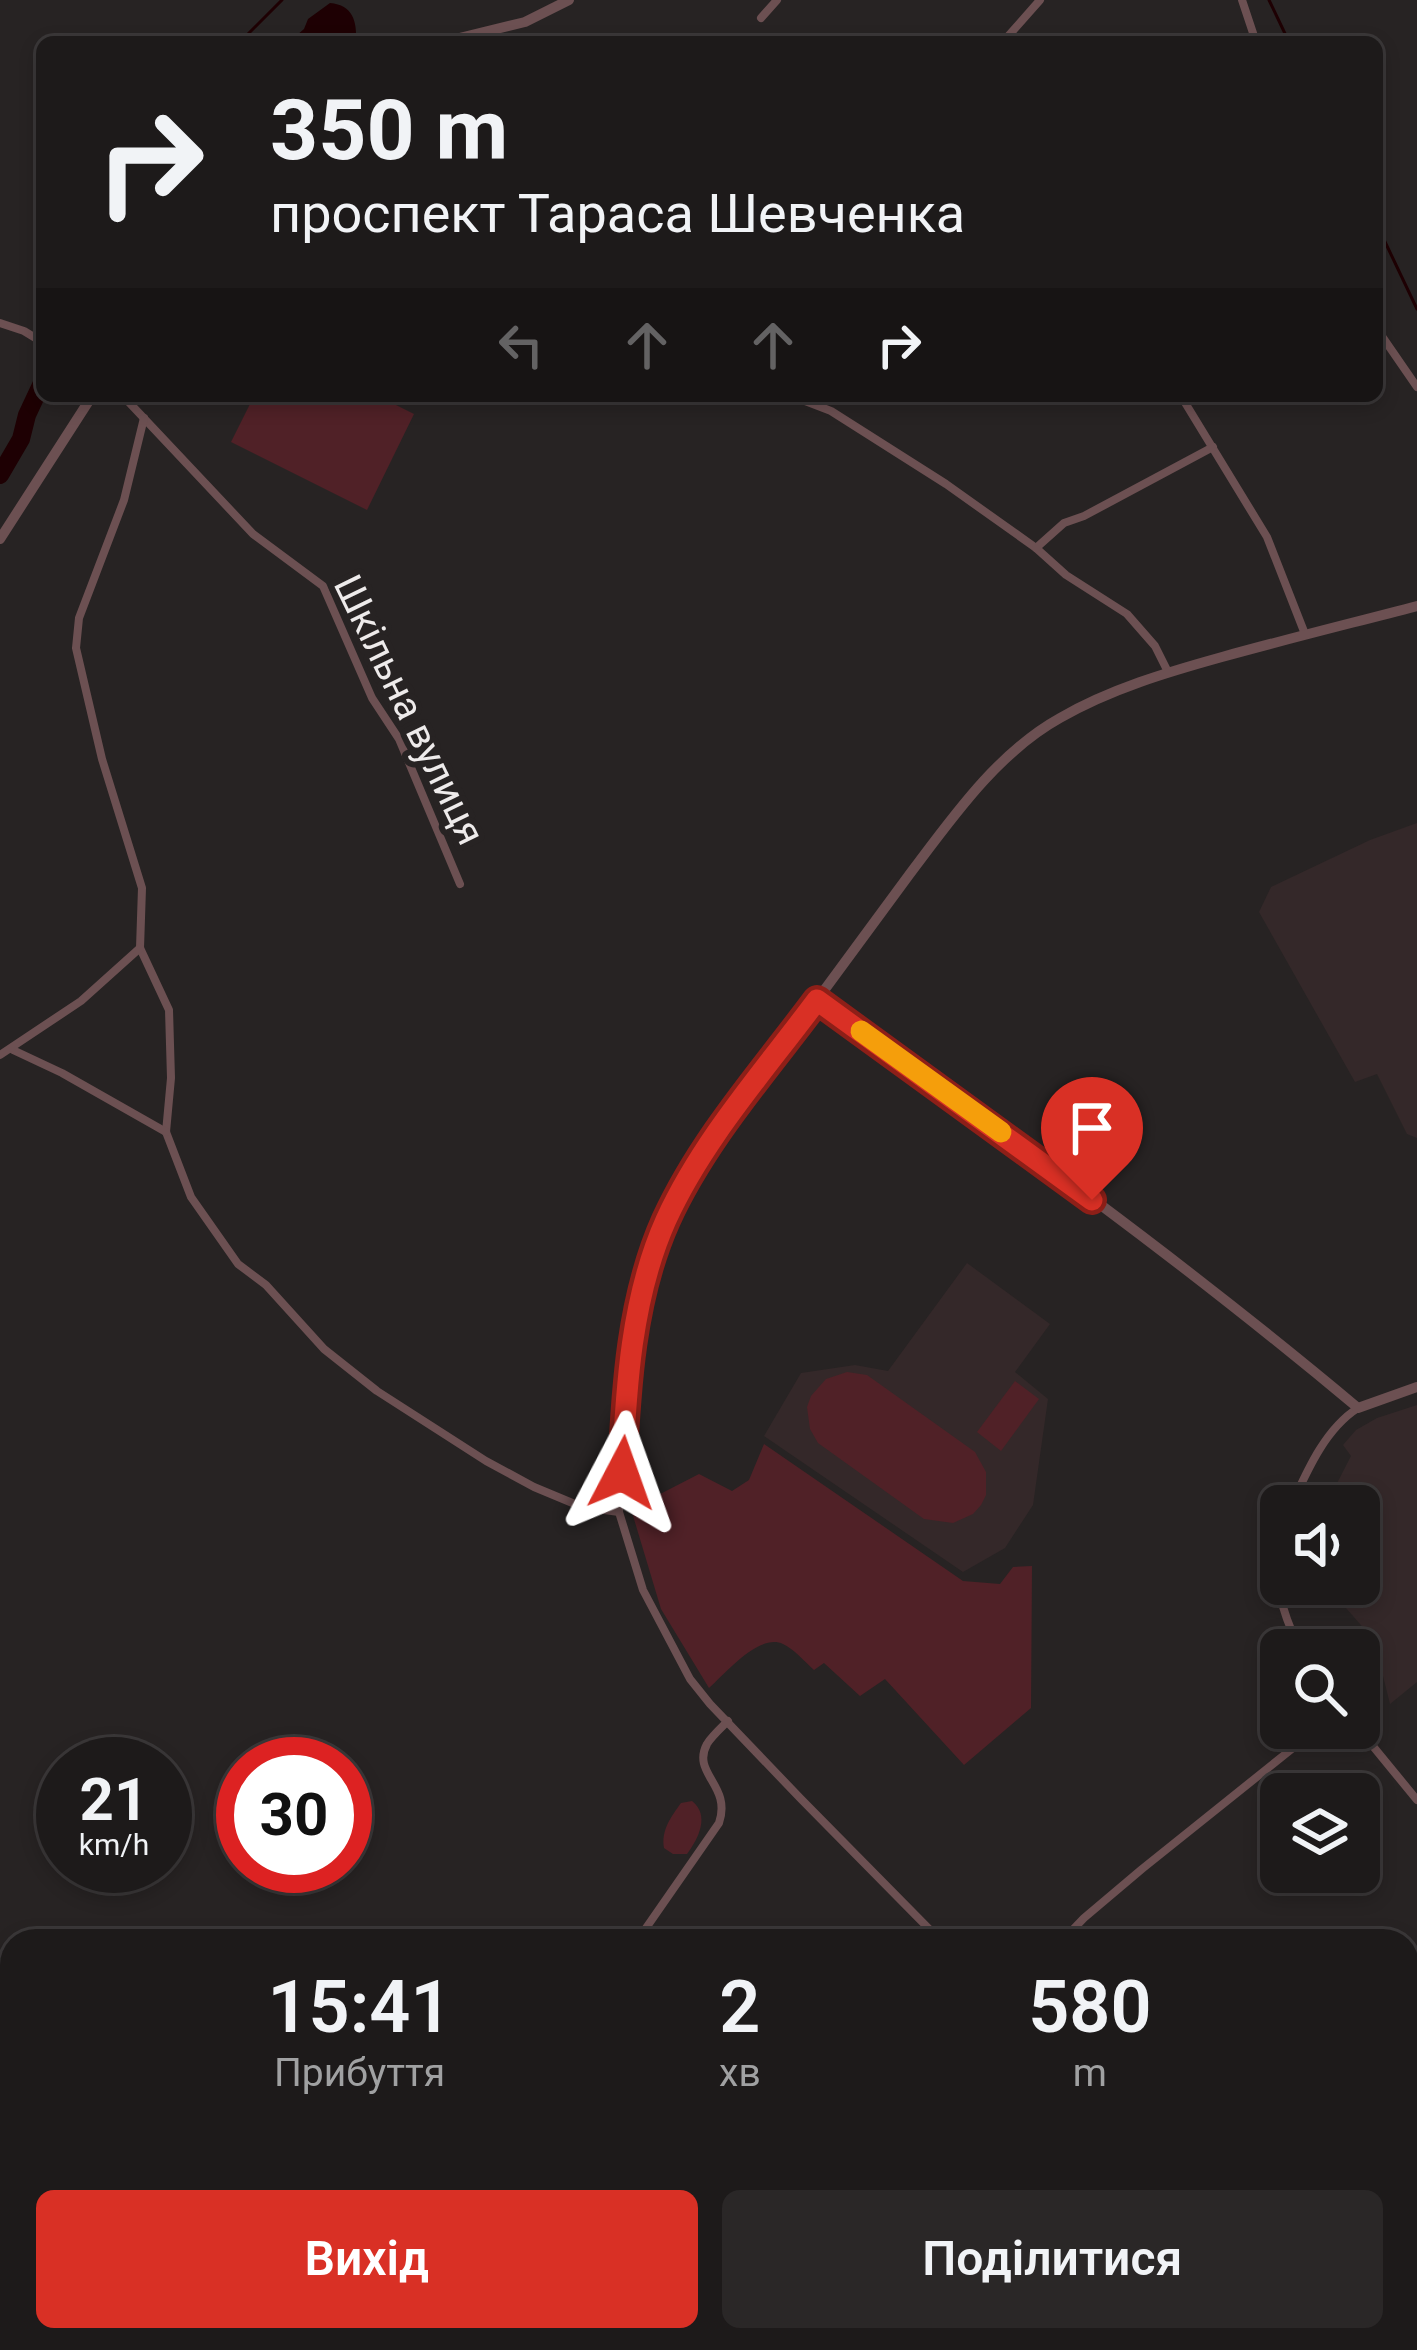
<!DOCTYPE html>
<html lang="uk">
<head>
<meta charset="utf-8">
<style>
	body { margin:0; font-family:Roboto,sans-serif; background:#2a2727; color:#f1f3f6; height:100vh; display:flex; flex-direction:column; font-size:45px; white-space:nowrap }
	* { box-sizing:border-box; margin:0 }
	p { font-size:39px; color:#a0a1a2 }
	.icon { flex:none; width:66px; height:66px; fill:none; stroke:currentColor; stroke-width:2; stroke-linecap:round; stroke-linejoin:round }
	.map { position:relative; flex:1; overflow:hidden }
	.sheet { position:absolute; left:0px; top:1929px; width:1419px; height:423px; display:flex; flex-direction:column; background:#1d1a1a; border-radius:36px 36px 0 0; box-shadow:0 6px 18px #0003,0 0 0 3px #3b3839 }
	.sheet>* { flex:none }
	.hud { position:absolute; left:36px; top:36px; width:1347px; height:366px; border-radius:18px; box-shadow:0 6px 18px #0003,0 0 0 3px #3b3839; background:#1d1a1a; color:#f1f3f6; overflow:hidden }
	.controls { position:absolute; left:1260px; top:1485px; display:grid; gap:24px }
	.controls a { display:grid; place-items:center; width:120px; height:120px; border-radius:18px; background:#1d1a1a; box-shadow:0 6px 18px #0003,0 0 0 3px #3b3839; font-size:60px }
	.speed { position:absolute; left:36px; top:1737px; display:flex; gap:24px; font-size:60px; font-weight:700; text-align:center }
	.speed>* { display:grid; place-content:center; width:156px; height:156px; border-radius:50%; background:#1d1a1a; box-shadow:0 6px 18px #0003,0 0 0 3px #3b3839; line-height:1 }
	.speed small { font-size:30px; font-weight:400 }
	.speed .limit { border:18px solid #d22; background:#fff; color:#111 }
	.pin { position:absolute; display:grid; place-items:center; width:102px; height:102px; color:#fff; margin:-123px -51px; border-radius:50% 50% 50% 0; rotate:-45deg; box-shadow:0 0 12px #0007 }
	.pin .icon { rotate:45deg }
	.me { position:absolute; width:132px; margin:-66px; rotate:4deg; stroke-linejoin:round; filter:drop-shadow(0 0 9px #0008) }
	.turn { display:flex; align-items:center; gap:42px; height:252px; padding:0 36px; font-size:54px }
	.turn .icon { width:156px; height:156px; stroke-width:2.5 }
	.turn b { display:block; font-size:84px; line-height:102px }
	.lanes { display:flex; align-items:center; height:114px; padding:0 36px; background:#0003; justify-content:center; gap:60px; direction:ltr }
	.lanes .off { opacity:.35 }
	.eta { display:flex; justify-content:space-evenly; align-items:center; height:204px; text-align:center }
	.eta b { font-size:72px; font-weight:600; line-height:84px }
	.button { display:flex; gap:24px; margin-top:auto; padding:24px 36px }
	.button a { flex:1; height:138px; border-radius:18px; background:#d93025; color:#fff; font-size:48px; font-weight:600; line-height:138px; text-align:center }
	.button a+a { background:#2a2727; color:#f1f3f6 }
	.map>svg:first-child { display:block }
	.built { fill:#342829 }
	.green { fill:#502127 }
	.water { fill:#1e0003 }
	.lines { fill:none; stroke-linecap:round; stroke-linejoin:round }
	.stream { stroke:#1e0003; stroke-width:3 }
	.river { stroke:#1e0003; stroke-width:18 }
	.minor { stroke:#6c5052; stroke-width:8 }
	.tertiary { stroke:#6c5052; stroke-width:10 }
	.route-casing { stroke:#8d1f18; stroke-width:30 }
	.route { stroke:#d93025; stroke-width:21 }
	.slow { stroke:#f59e0b; stroke-width:21 }
	.labels { text-anchor:middle; dominant-baseline:central; stroke-width:12; stroke-linejoin:round; paint-order:stroke }
	.street-label { font-size:39px; fill:#eeebeb; stroke:#272323 }
</style>
</head>
<body>
<div class="map">
<svg width="1417" height="2350" viewBox="0 0 1417 2350">
	<rect width="100%" height="100%" fill="#272323"/>
	<!-- built -->
	<g class="built">
		<polygon points="1417,823 1417,1138 1407,1134 1377,1074 1355,1082 1259,912 1271,887 1370,840"/>
		<polygon points="967,1263 1050,1324 1015,1372 1048,1399 1033,1505 1005,1548 963,1572 764,1436 801,1373 855,1365 888,1371"/>
		<polygon points="1417,1405 1417,1682 1390,1704 1374,1640 1325,1584 1359,1584 1359,1506 1322,1506 1332,1493 1351,1456 1343,1445 1356,1430 1377,1418"/>
	</g>
	<!-- green -->
	<g class="green">
		<polygon points="254,396 378,396 414,414 367,510 231,442"/>
		<polygon points="847,1372 867,1375 975,1452 986,1472 986,1495 981,1505 973,1514 953,1523 924,1519 818,1443 810,1429 807,1407 811,1396 826,1379"/>
		<polygon points="1015,1381 1039,1399 1001,1451 977,1432"/>
		<path d="M764,1444L963,1581L1000,1584L1013,1567L1032,1566L1031,1708L964,1765L885,1679L860,1696L824,1663L814,1670C804,1661 794,1649 783,1644C759,1633 726,1673 709,1688L661,1609L631,1509L699,1474L732,1491L749,1480Z"/>
		<path d="M692,1801C710,1815 699,1838 687,1854H673L664,1848C661,1830 671,1817 681,1803Z"/>
	</g>
	<!-- water -->
	<path class="water" d="M330,3C353,5 357,21 356,42H289L304,29L308,19Z"/>
	<g class="lines">
		<!-- stream -->
		<g class="stream">
			<polyline points="1269,0 1289,42"/>
			<polyline points="240,42 282,0"/>
			<polyline points="1377,225 1417,309"/>
		</g>
		<!-- river -->
		<g class="river">
			<polyline points="0,475 21,439 27,415 42,383"/>
			<polyline points="0,2134 12,2142"/>
			<polyline points="0,2263 12,2235"/>
			<polyline points="0,2313 12,2334"/>
		</g>
		<!-- minor -->
		<g class="minor">
			<polyline points="1242,0 1256,42"/>
			<polyline points="761,18 777,0"/>
			<polyline points="1003,42 1040,0"/>
			<polyline points="0,323 24,331 42,342"/>
			<polyline points="1377,329 1417,387"/>
			<polyline points="123,396 253,534 323,586 372,698 399,739 460,884"/>
			<polyline points="792,396 831,411 946,484 1036,548 1066,575 1127,614 1155,646 1168,672"/>
			<polyline points="1181,396 1267,537 1305,634"/>
			<polyline points="144,418 124,500 79,618 76,648 102,759 142,888 140,948 169,1010 171,1078 166,1132 191,1197 238,1264 266,1285 324,1349 377,1391 486,1461 534,1487 582,1507 619,1512"/>
			<polyline points="1036,548 1064,523 1084,516 1213,447"/>
			<polyline points="817,1000 707,1148 666,1221 653,1258 631,1352 619,1512 643,1590 690,1679 710,1704 801,1799 941,1941"/>
			<polyline points="13,1050 62,1073 166,1132"/>
			<polyline points="0,1055 81,1001 140,948"/>
			<path d="M1291,1506C1307,1471 1325,1429 1358,1408"/>
			<path d="M1281,1531C1269,1573 1282,1612 1300,1650"/>
			<polyline points="1358,1728 1417,1800"/>
			<path d="M637,1941L719,1823C732,1785 691,1774 707,1744C712,1736 721,1728 728,1721"/>
			<polyline points="1062,1941 1084,1918 1142,1869 1318,1728"/>
			<polyline points="0,2113 12,2125"/>
			<polyline points="1407,2167 1417,2165"/>
			<polyline points="525,2340 543,2350"/>
			<polyline points="209,2350 209,2340"/>
		</g>
		<!-- tertiary -->
		<g class="tertiary">
			<polyline points="443,42 525,22 569,0"/>
			<polyline points="0,539 92,396"/>
			<path d="M1417,606C1352,623 1287,639 1222,657C1168,672 1110,689 1060,718C997,753 952,818 909,875C878,917 848,958 817,1000C1002,1130 1185,1263 1358,1408L1417,1387"/>
		</g>
	</g>
	<g class="lines">
		<defs>
			<path id="route" d="M622,1473C626,1388 631,1298 666,1220C703,1139 765,1070 817,1000L1092,1200"/>
		</defs>
		<!-- route casing -->
		<use href="#route" class="route-casing"/>
		<!-- route -->
		<use href="#route" class="route"/>
		<!-- slow -->
		<polyline class="slow" points="861,1031 1001,1132"/>
	</g>
	<g class="labels">
		<!-- street labels -->
		<g class="street-label">
			<text transform="translate(409 710) rotate(64)">Шкільна вулиця</text>
		</g>
	</g>
</svg>
<div class="controls">
<a><svg class="icon" aria-label="sound" viewBox="0 0 24 24"><path d="M4 9h4l5-4v14l-5-4H4zM17 9q2 3 0 6"/></svg></a>
<a><svg class="icon" aria-label="search" viewBox="0 0 24 24"><circle cx="10" cy="10" r="6"/><path d="M15 15l6 6"/></svg></a>
<a><svg class="icon" aria-label="layers" viewBox="0 0 24 24"><path d="M12 4l9 5-9 5-9-5zM3 14l9 5 9-5"/></svg></a>
</div>
<div class="speed"><div>21<small>km/h</small></div><div class="limit">30</div></div>
<div class="pin" style="left:1092px;top:1200px;background:#d93025"><svg class="icon" aria-label="arrive" viewBox="0 0 24 24"><path d="M6 21V4h12l-3 4 3 4H6"/></svg></div>
<svg class="me" style="left:622px;top:1473px" viewBox="-20 -20 40 40"><path d="M0-17L14 15 0 8-14 15z" fill="#d93025" stroke="#fff" stroke-width="4"/></svg>
<div class="hud">
<div class="turn"><svg class="icon" aria-label="right" viewBox="0 0 24 24"><path d="M7 20v-9h11M14 6l5 5-5 5"/></svg><div><b>350 m</b>проспект Тараса Шевченка</div></div>
<div class="lanes"><svg class="icon off" aria-label="left" viewBox="0 0 24 24"><path d="M17 20v-9H6M10 6l-5 5 5 5"/></svg><svg class="icon off" aria-label="ahead" viewBox="0 0 24 24"><path d="M12 20V5M6 11l6-6 6 6"/></svg><svg class="icon off" aria-label="ahead" viewBox="0 0 24 24"><path d="M12 20V5M6 11l6-6 6 6"/></svg><svg class="icon" aria-label="right" viewBox="0 0 24 24"><path d="M7 20v-9h11M14 6l5 5-5 5"/></svg></div>
</div>
<section class="sheet">
<div class="eta">
<div><b>15:41</b><p>Прибуття</p></div>
<div><b>2</b><p>хв</p></div>
<div><b>580</b><p>m</p></div>
</div>
<div class="button"><a>Вихід</a><a>Поділитися</a></div>
</section>
</div>
</body>
</html>
